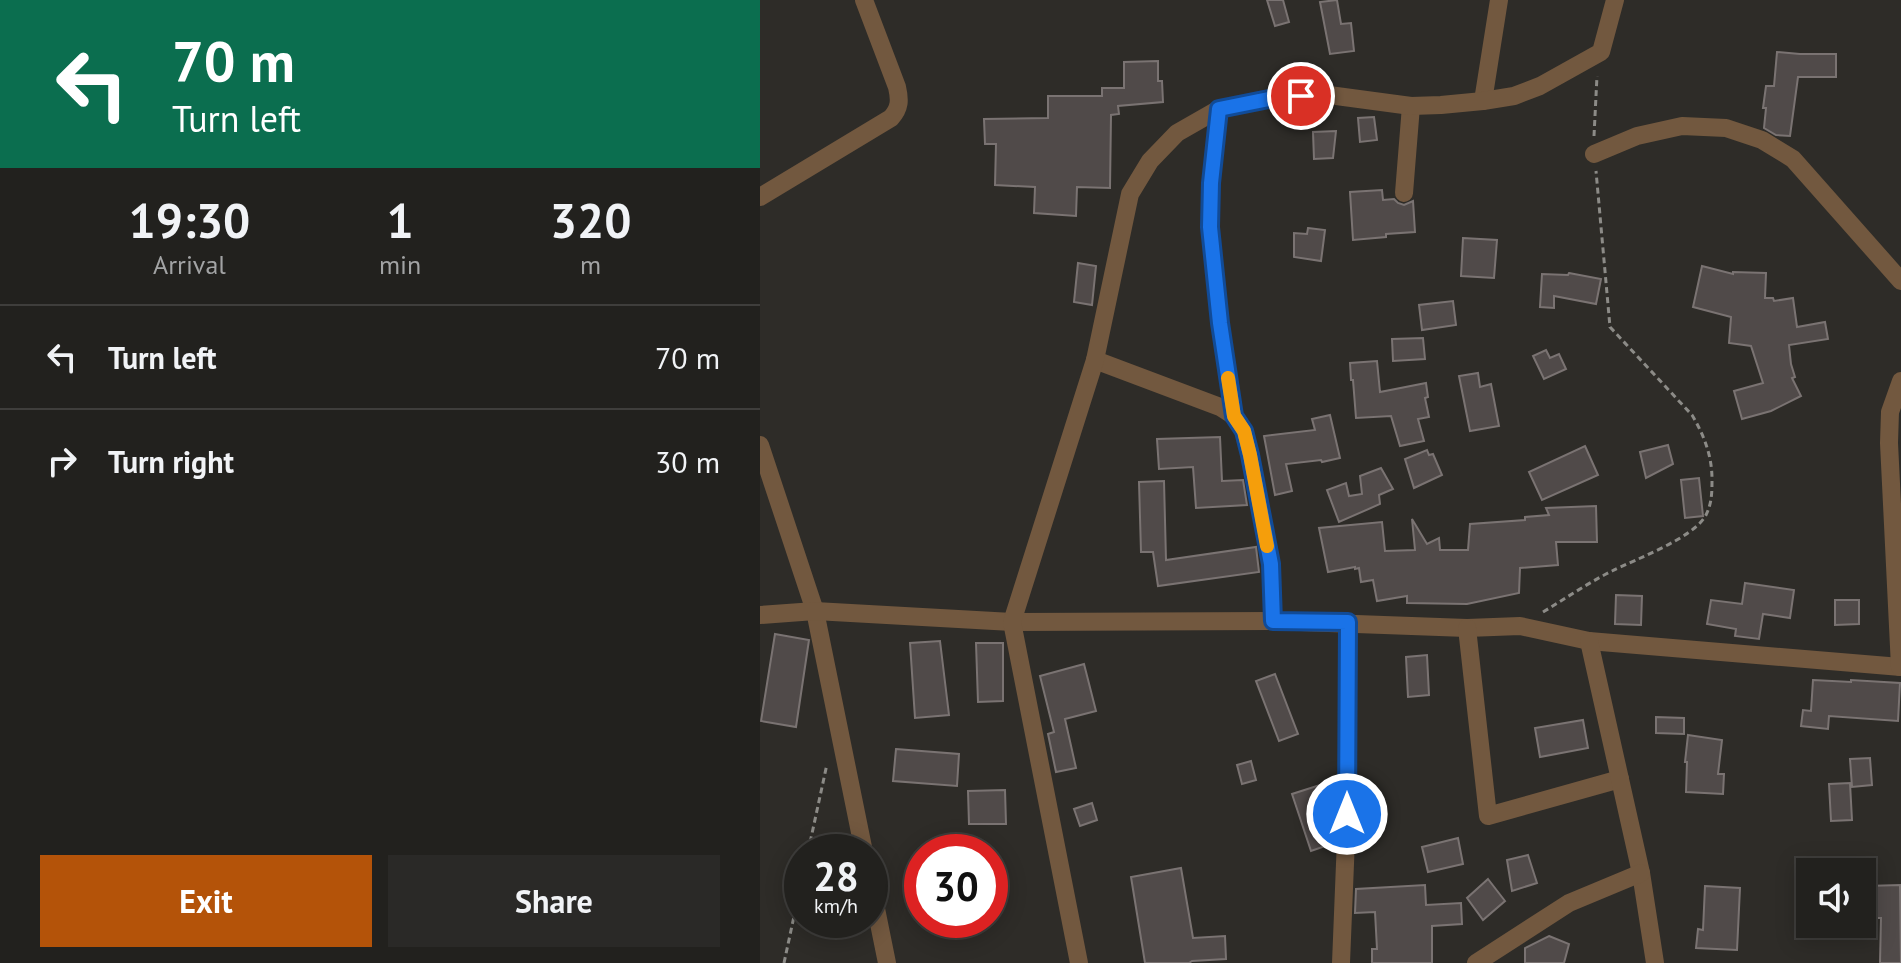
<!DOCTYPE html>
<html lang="en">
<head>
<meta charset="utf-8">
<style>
	body { margin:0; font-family:"PT Sans",sans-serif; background:#2a2927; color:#f1f3f6; height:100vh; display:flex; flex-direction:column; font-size:30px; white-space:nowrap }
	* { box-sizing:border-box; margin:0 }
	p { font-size:26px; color:#a2a3a4 }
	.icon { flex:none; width:44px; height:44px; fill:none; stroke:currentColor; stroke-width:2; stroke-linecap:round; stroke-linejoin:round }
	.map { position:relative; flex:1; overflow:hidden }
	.side { display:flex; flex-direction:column; background:#22211e; width:760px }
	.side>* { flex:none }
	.banner { background:#0b6e4f; color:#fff; overflow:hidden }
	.controls { position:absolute; left:1036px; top:858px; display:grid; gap:16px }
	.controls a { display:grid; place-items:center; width:80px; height:80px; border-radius:0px; background:#22211e; box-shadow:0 4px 20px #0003,0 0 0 2px #3f3e3c; font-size:40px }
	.speed { position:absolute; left:24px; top:834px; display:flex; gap:16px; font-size:40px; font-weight:700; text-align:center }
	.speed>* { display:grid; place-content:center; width:104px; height:104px; border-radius:50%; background:#22211e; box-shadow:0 4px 20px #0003,0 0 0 2px #3f3e3c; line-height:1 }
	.speed small { font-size:20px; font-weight:400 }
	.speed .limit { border:12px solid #d22; background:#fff; color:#111 }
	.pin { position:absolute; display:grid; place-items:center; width:68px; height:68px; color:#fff; margin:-34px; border:4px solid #fff; border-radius:50%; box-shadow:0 2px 8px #0007 }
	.me { position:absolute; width:88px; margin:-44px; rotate:0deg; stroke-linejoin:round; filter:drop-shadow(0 0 6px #0008) }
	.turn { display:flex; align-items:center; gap:28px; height:168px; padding:0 40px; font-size:36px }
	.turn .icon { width:104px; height:104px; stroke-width:2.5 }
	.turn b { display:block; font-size:56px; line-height:68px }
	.eta { display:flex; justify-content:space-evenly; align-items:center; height:136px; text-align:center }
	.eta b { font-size:48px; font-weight:600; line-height:56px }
	.cta { display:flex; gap:16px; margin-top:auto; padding:16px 40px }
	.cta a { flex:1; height:92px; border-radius:0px; background:#b45309; color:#fff; font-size:32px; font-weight:600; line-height:92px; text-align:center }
	.cta a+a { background:#2a2927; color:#f1f3f6 }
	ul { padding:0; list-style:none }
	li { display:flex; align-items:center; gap:24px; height:104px; padding:0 40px; border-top:2px solid #3f3e3c }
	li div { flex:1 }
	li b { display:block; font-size:30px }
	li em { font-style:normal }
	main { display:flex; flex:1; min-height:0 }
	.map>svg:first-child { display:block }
	.building { fill:#504a49; stroke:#7a7372; stroke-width:2 }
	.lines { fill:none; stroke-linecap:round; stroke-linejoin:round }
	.path { stroke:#8c8b87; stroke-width:3; stroke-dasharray:6 4; stroke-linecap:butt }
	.street { stroke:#72583f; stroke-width:18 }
	.route-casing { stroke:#114b97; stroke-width:20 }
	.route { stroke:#1a73e8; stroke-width:14 }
	.slow { stroke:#f59e0b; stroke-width:14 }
</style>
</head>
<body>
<main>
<section class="side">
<div class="banner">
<div class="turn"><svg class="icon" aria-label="left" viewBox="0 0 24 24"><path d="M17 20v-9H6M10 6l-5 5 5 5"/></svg><div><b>70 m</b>Turn left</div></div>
</div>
<div class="eta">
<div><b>19:30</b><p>Arrival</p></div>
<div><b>1</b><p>min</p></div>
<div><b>320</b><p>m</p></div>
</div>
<ul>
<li><svg class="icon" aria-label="left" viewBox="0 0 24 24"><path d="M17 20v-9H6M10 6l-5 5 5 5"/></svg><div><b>Turn left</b></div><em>70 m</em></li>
<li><svg class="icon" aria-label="right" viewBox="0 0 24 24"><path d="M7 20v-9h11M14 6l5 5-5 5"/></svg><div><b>Turn right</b></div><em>30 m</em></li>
</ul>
<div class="cta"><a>Exit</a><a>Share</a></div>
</section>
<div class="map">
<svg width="1141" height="963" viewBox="0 0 1141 963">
	<rect width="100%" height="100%" fill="#2e2c28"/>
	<!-- building -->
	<g class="building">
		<polygon points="507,0 523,0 529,22 515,26"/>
		<polygon points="577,0 581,24 591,23 594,51 570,54 560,2"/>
		<polygon points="1017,52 1040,54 1076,54 1076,77 1038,77 1030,136 1016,135 1004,128 1006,108 1003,108 1006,86 1014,86"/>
		<polygon points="398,61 398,81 402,81 403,102 358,106 359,114 351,115 350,188 317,187 316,216 274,213 275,187 235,185 236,144 225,144 224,119 288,118 288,96 342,96 342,88 364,88 364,62"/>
		<polygon points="614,117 617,140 600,142 598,118"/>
		<polygon points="576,131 573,158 554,159 553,132"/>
		<polygon points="622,190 623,200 634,199 638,203 644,205 653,201 655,232 626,234 626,237 593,240 590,192"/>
		<polygon points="548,228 565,230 561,261 534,257 534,233 547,234"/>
		<polygon points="703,238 737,240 734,278 701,276"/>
		<polygon points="318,263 336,266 332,305 314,302"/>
		<polygon points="942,266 973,274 973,272 1006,273 1005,298 1013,298 1014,301 1033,298 1037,327 1065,322 1068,339 1029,345 1031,364 1035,377 1032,378 1041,396 1011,411 982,419 974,391 1003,383 991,346 969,343 971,317 933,307"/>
		<polygon points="809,273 841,279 836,304 794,296 794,308 780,307 782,274 808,275"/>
		<polygon points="693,301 696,325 662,330 659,305"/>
		<polygon points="663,338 665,359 633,361 632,339"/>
		<polygon points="786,350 790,358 799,354 806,369 784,379 773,356"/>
		<polygon points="617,361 620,392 666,383 668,397 665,398 669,417 658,419 664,441 640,446 631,416 596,418 593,380 591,380 590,363"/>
		<polygon points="718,373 720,387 731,384 739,426 710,431 699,376"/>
		<polygon points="570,415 580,458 562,462 561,460 526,464 532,491 515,495 504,436 555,430 552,419"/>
		<polygon points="460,437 462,481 483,480 487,505 436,508 433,467 399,469 397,439"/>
		<polygon points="908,445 913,464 886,478 880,452"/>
		<polygon points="825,446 838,475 782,500 769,472"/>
		<polygon points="667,450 669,455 673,454 682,475 654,488 645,459"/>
		<polygon points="621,468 633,489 619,495 620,504 579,522 567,490 586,483 589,496 602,494 600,476"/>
		<polygon points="939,478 943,516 925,518 921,480"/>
		<polygon points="404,481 406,560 496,547 499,572 398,586 393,552 381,552 379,482"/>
		<polygon points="836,506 837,542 796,542 798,565 760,568 759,593 707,604 647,603 647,596 617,601 613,580 601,582 599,568 595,569 595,567 568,572 559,528 622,522 625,551 655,550 652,519 667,544 679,538 680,550 708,550 710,524 765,520 765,517 789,515 786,508"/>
		<polygon points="985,583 1034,590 1030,618 1003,614 999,639 975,636 976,629 947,624 951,600 982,604"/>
		<polygon points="856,595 882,596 881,625 855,624"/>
		<polygon points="1075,600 1099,600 1099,624 1075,625"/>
		<polygon points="15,634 49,640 36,727 1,721"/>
		<polygon points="180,641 189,715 155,718 150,643"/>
		<polygon points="216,643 243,643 243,701 218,702"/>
		<polygon points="667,655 669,695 648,697 646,657"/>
		<polygon points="324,664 336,711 305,719 316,768 296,772 288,734 294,732 280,676"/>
		<polygon points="515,674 538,734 519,741 496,681"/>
		<polygon points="1053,680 1091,682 1091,680 1140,683 1138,721 1069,716 1068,729 1041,726 1043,710 1051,711"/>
		<polygon points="896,717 924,718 924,734 896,733"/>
		<polygon points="823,720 828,748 780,757 775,728"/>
		<polygon points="928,735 962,740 958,774 964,774 963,794 926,792 927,762 925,762"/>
		<polygon points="136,749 199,754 197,786 133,781"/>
		<polygon points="1110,758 1112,785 1092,787 1090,759"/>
		<polygon points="491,761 496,780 482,784 477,765"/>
		<polygon points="1090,783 1092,820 1071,821 1069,784"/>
		<polygon points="560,785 574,830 574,843 551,851 532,794"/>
		<polygon points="245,790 246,824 209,824 208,791"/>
		<polygon points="332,803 337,820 320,826 314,809"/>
		<polygon points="698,838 703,864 668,872 662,847"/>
		<polygon points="768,855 777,883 752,891 747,860"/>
		<polygon points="421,868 433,938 465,936 466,959 432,961 429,963 385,963 371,877"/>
		<polygon points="728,879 745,901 723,920 707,898"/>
		<polygon points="665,885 666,905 701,903 702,924 672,926 672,963 612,963 612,949 617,949 615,912 595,913 596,889"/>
		<polygon points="1140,885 1141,963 1120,963 1121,918 1106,918 1106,886"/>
		<polygon points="945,886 980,888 977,950 936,948 938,929 943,930"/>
		<polygon points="789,936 809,944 804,963 765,963 765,948"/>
	</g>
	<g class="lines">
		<!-- path -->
		<g class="path">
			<polyline points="834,136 837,76"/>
			<path d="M783,612C806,598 828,583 852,571C876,559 934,538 946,515C952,503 952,492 952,479C952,456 944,435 932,415L850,327L836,171"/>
			<polyline points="48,852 67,764"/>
			<polyline points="24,963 42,879"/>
		</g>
		<!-- street -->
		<g class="street">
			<polyline points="723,101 739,0"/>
			<polyline points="459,109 451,183 450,227 460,323 474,416"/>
			<polyline points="834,154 877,136 922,126 966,128 1002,140 1033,159 1141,281"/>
			<polyline points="644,193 651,106"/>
			<path d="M0,197L131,118C140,108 140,100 137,87L104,0"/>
			<polyline points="335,360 460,407 474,416 484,431 490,455 511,564 513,621"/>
			<polyline points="0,445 55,611 104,852"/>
			<polyline points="0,615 55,611 252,622 513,621 707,628 760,626 829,641 1141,667"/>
			<polyline points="707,628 728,816 860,779"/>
			<polyline points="829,641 881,873 895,963"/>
			<polyline points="1140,667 1129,443 1130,412 1141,381"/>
			<polyline points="110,879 127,963"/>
			<polyline points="319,963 252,622 335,360 370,194 390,161 417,133 459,109 514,98 569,95 651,106 681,105 723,101 754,96 780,86 841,52 855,0"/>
			<polyline points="581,963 587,814 588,622"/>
			<polyline points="716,963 809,903 881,873"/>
		</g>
	</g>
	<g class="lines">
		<defs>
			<polyline id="route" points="541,96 514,98 459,109 451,183 450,227 460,323 474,416 484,431 490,455 511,564 513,621 588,622 587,814"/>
		</defs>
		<!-- route casing -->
		<use href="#route" class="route-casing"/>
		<!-- route -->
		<use href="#route" class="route"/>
		<!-- slow -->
		<polyline class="slow" points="468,378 474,416 484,431 490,455 507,546"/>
	</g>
</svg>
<div class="controls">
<a><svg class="icon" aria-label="sound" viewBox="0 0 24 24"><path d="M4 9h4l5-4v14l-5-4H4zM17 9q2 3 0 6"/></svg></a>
</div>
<div class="speed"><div>28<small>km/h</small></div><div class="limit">30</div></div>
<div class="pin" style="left:541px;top:96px;background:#d93025"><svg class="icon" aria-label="arrive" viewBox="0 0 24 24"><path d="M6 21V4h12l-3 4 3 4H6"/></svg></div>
<svg class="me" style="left:587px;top:814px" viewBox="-20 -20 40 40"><circle r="17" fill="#1a73e8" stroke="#fff" stroke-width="3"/><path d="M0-11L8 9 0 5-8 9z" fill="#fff"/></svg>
</div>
</main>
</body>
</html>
